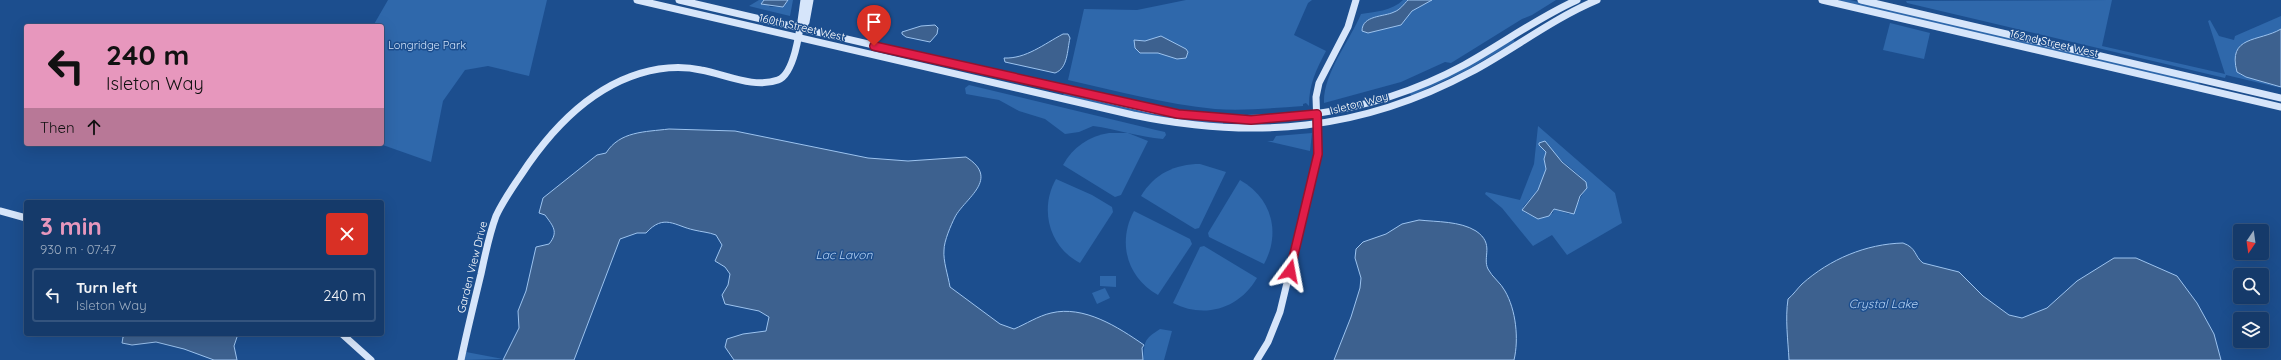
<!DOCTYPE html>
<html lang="en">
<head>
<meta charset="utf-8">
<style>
	body { margin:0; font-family:Quicksand,sans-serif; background:#1e4170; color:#f1f3f6; height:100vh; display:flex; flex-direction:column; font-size:15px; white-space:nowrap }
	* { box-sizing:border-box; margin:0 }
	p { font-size:13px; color:#9dadc1 }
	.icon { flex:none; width:22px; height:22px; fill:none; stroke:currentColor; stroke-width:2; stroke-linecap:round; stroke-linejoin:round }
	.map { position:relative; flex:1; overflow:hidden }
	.side { position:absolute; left:24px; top:200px; width:360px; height:136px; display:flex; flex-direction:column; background:#153a6a; border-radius:4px; box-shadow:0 4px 16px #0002,0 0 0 1px #34547e }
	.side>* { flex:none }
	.guide { position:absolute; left:24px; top:24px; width:360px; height:122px; border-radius:4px; box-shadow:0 4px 16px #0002,0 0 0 1px #34547e; background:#e797bd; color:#111; overflow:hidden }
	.needle { width:26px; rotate:193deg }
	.fabs { position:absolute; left:2233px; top:224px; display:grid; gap:8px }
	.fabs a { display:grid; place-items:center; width:36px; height:36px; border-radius:4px; background:#153a6a; box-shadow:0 4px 16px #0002,0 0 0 1px #34547e; font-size:20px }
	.pin { position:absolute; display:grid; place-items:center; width:34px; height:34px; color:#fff; margin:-41px -17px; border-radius:50% 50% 50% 0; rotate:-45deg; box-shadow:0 0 4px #0007 }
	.pin .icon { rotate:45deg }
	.me { position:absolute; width:44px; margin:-22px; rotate:13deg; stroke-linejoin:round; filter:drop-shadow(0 0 3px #0008) }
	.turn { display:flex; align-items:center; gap:14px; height:84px; padding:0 16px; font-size:18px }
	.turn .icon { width:52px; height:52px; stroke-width:2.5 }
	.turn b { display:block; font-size:28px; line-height:34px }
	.then { display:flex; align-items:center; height:38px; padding:0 16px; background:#0003; gap:8px; font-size:15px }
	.round { display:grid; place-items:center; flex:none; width:42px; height:42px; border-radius:4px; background:#1e4170 }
	.overview { display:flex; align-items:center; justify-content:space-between; height:68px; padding:0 16px }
	h1 { font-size:24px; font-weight:700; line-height:30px; color:#e797bd }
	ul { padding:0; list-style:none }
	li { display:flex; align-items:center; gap:12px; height:54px; margin:0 8px 6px; padding:0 8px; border:2px solid #34547e; border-radius:4px }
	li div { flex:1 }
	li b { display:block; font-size:15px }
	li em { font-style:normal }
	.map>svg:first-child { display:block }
	.green { fill:#2f68ab; fill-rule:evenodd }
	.water { fill:#3d618f; stroke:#9cc3ef }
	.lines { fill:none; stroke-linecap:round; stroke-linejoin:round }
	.secondary { stroke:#d6e5fa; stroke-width:7 }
	.route-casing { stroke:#92132f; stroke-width:10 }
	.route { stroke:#e11d48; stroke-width:7 }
	.labels { text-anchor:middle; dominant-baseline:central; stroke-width:3; stroke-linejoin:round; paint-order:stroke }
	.street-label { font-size:11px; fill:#fff; stroke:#1c4e8e }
	.park-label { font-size:11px; fill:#cfe2fa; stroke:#1c4e8e }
	.water-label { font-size:12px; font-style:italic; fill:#b5d2f4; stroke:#1c4e8e }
</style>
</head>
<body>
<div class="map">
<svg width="2281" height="360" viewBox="0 0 2281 360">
	<rect width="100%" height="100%" fill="#1c4e8e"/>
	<!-- green -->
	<g class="green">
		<polygon points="388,0 547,0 529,76 488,66 465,70 443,101 431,162 380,144 382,144 382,26 373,26"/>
		<polygon points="759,0 764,0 770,7 783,7 788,0 793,0 790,16 749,6"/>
		<path d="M1186,0H1312L1308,3L1294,35L1326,51C1316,70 1309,84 1309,106L1306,103L1303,104V106C1274,108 1244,111 1215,109C1165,104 1117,91 1068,80L1084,9L1137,10Z"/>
		<path d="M1403,0H1556L1532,15L1522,19L1451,63L1445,62L1401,82L1324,103C1323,74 1349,42 1361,14C1374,12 1392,11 1403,0Z"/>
		<polygon points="1833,0 1850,0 2199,82 2198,86"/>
		<path d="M2112,0L2102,46L2225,74L2208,21L2210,20L2219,36L2234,40L2235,36L2281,16V29L2237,50C2234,59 2233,69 2241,75L2281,88L2226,75L2225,78L1907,3L1906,1Z"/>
		<polygon points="1890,23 1930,33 1924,59 1883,50"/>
		<polygon points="1513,39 1515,42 1467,70 1411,96 1410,93"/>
		<path d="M969,85L1156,130L1165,132L1166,135L1163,139C1139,137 1116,129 1093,126L1079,132L1065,134L1045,119L1019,111L999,100L966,94L965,88Z"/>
		<polygon points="1064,92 1153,113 1223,122 1223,125 1164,119 1063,96"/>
		<path d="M1538,126L1615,193L1622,223L1567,255L1552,235L1533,246L1502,208L1485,194L1486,192L1520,200L1534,164ZM1547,144L1553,153L1580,176L1587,185L1574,211L1569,214L1554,209L1553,213L1538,219L1524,212L1523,207C1532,196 1544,186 1546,170C1547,164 1544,158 1546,152L1540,146Z"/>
		<path d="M1109,133H1128L1148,141L1121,195L1115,197L1063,165C1073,147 1089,136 1109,133Z"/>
		<polygon points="1312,133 1310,151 1267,141 1273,141 1276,136"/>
		<path d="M1200,164L1226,172L1199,228L1195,229L1141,196C1154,174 1175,164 1200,164Z"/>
		<path d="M1056,179L1092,195L1112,207L1113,212L1080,263C1049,247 1039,209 1056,179Z"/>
		<path d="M1240,180C1272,198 1281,233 1264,264L1209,237L1208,233Z"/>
		<path d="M1134,211L1190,239L1192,244L1158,295C1127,278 1117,242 1134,211Z"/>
		<path d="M1204,246L1257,278C1239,309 1204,319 1173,303L1200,247Z"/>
		<polygon points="1100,276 1116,276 1116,287 1100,286"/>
		<polygon points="1105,288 1110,298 1097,304 1092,293"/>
		<path d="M1160,329L1172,331L1164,360H1143C1145,341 1143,340 1160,329Z"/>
		<polygon points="466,352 503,359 464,360"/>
	</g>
	<!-- water -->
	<g class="water">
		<polygon points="764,0 788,0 783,7 761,4"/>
		<path d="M1408,0H1432L1412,11L1401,25L1368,33L1362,31C1362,15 1384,17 1394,12C1400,10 1404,4 1408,0Z"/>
		<polygon points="935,25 938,28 937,34 930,42 906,37 902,34 902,32 921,26"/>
		<path d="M2281,29V87L2246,77L2237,72C2227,35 2259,42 2281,29Z"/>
		<path d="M1063,34H1068L1070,38C1067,51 1068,68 1055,73L1005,62L1004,58C1026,59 1044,44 1063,34Z"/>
		<polygon points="1161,36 1186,49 1188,52 1186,58 1177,59 1158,53 1140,53 1135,48 1134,40 1145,41"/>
		<path d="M669,129L735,131L868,158L908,161L966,157C1001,179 965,198 955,217C951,225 944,241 944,250C943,261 948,275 950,287L1000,324L1014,329C1026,324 1038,316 1051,313C1084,305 1118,327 1144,345L1142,348L1143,360H734L725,347L727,339L743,334L766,331L769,317L759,311L725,304L722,295L728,285L730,274L725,267L715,261L722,245L716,235C708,232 702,232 694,230C675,226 664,213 646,233H637L620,239L574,360H503L519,328L518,311L526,291L536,247L549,244C559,232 553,226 545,215L539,213L543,198L597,155L606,153C620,131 645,132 669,129Z"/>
		<polygon points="1545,141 1562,162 1586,182 1587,188 1580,196 1574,214 1554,209 1549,216 1538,219 1522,210 1538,190 1546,169 1544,159 1546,152 1539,145 1539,143"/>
		<path d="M1419,220C1437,222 1460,221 1476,231C1495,244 1482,257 1488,269C1492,277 1501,283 1505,291C1516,310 1519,339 1514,360H1334L1351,317L1360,288L1361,278L1355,258L1356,249L1363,242L1386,234L1402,224Z"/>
		<path d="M1903,243C1917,248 1914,256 1923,263L1959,272L1983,296L2009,315L2022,318L2047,308L2077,281L2114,258H2136L2177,276L2197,303L2214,334L2221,360H1789C1788,340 1785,319 1788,299C1793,295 1797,289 1802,284C1830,259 1866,244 1903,243Z"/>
		<polygon points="131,334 238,334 234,346 237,360 214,360 184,349 156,342 132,345 122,343 123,337"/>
	</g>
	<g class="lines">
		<!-- secondary -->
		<g class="secondary">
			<path d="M637,0L1133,115C1254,140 1361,131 1471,72C1514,49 1552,19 1597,0"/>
			<path d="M679,0L1153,110C1259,129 1368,117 1464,65C1502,44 1537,18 1577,0"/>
			<polyline points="1822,0 2281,107"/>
			<polyline points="1861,0 2281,98"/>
			<polyline points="801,29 806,22 810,0"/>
			<polyline points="0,211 26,218"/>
			<polyline points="342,334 371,360"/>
			<path d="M461,360C467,331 474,303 481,274C485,255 489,235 496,216C503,201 512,188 521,175C553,126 598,79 659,69C672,67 688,67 701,70C725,74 754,89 778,80C797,73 801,18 804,0"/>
			<polyline points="1257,360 1268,342 1280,312 1318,154 1316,97 1319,83 1348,27 1356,0"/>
		</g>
	</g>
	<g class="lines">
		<defs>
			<polyline id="route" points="874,46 1178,114 1251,120 1317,114 1318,154 1290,271"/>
		</defs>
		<!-- route casing -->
		<use href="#route" class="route-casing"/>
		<!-- route -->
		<use href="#route" class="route"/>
	</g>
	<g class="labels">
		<!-- street labels -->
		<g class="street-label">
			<text transform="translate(802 27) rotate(13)">160th Street West</text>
			<text transform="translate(2054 43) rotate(13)">162nd Street West</text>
			<text transform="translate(1359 103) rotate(-15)">Isleton Way</text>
			<text transform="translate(472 267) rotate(-76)">Garden View Drive</text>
		</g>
		<!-- park labels -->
		<g class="park-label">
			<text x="427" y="45">Longridge Park</text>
		</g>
		<!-- water labels -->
		<g class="water-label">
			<text x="844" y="254">Lac Lavon</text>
			<text x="1883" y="303">Crystal Lake</text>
		</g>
	</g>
</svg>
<div class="fabs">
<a><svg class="needle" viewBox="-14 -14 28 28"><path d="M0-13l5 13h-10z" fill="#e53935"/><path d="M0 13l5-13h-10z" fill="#9dadc1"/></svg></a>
<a><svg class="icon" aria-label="search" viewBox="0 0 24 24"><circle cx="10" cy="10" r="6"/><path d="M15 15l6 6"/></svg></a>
<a><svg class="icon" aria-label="layers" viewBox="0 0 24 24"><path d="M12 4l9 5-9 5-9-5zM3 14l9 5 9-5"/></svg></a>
</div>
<div class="pin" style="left:874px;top:46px;background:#d93025"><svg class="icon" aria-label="arrive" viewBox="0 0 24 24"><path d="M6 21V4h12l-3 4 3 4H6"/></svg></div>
<svg class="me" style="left:1290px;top:271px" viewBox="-20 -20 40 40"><path d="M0-17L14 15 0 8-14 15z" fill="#e11d48" stroke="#fff" stroke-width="4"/></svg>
<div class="guide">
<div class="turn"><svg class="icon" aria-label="left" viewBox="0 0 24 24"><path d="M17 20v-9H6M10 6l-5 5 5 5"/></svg><div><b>240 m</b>Isleton Way</div></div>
<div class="then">Then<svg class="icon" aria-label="ahead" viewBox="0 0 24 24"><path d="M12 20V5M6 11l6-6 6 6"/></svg></div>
</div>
<section class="side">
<div class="overview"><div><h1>3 min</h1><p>930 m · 07:47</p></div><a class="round" style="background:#d93025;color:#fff"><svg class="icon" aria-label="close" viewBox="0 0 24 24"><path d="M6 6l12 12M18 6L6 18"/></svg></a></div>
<ul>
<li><svg class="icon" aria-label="left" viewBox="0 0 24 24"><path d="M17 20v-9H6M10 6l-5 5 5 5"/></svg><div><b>Turn left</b><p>Isleton Way</p></div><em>240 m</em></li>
</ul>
</section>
</div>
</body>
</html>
